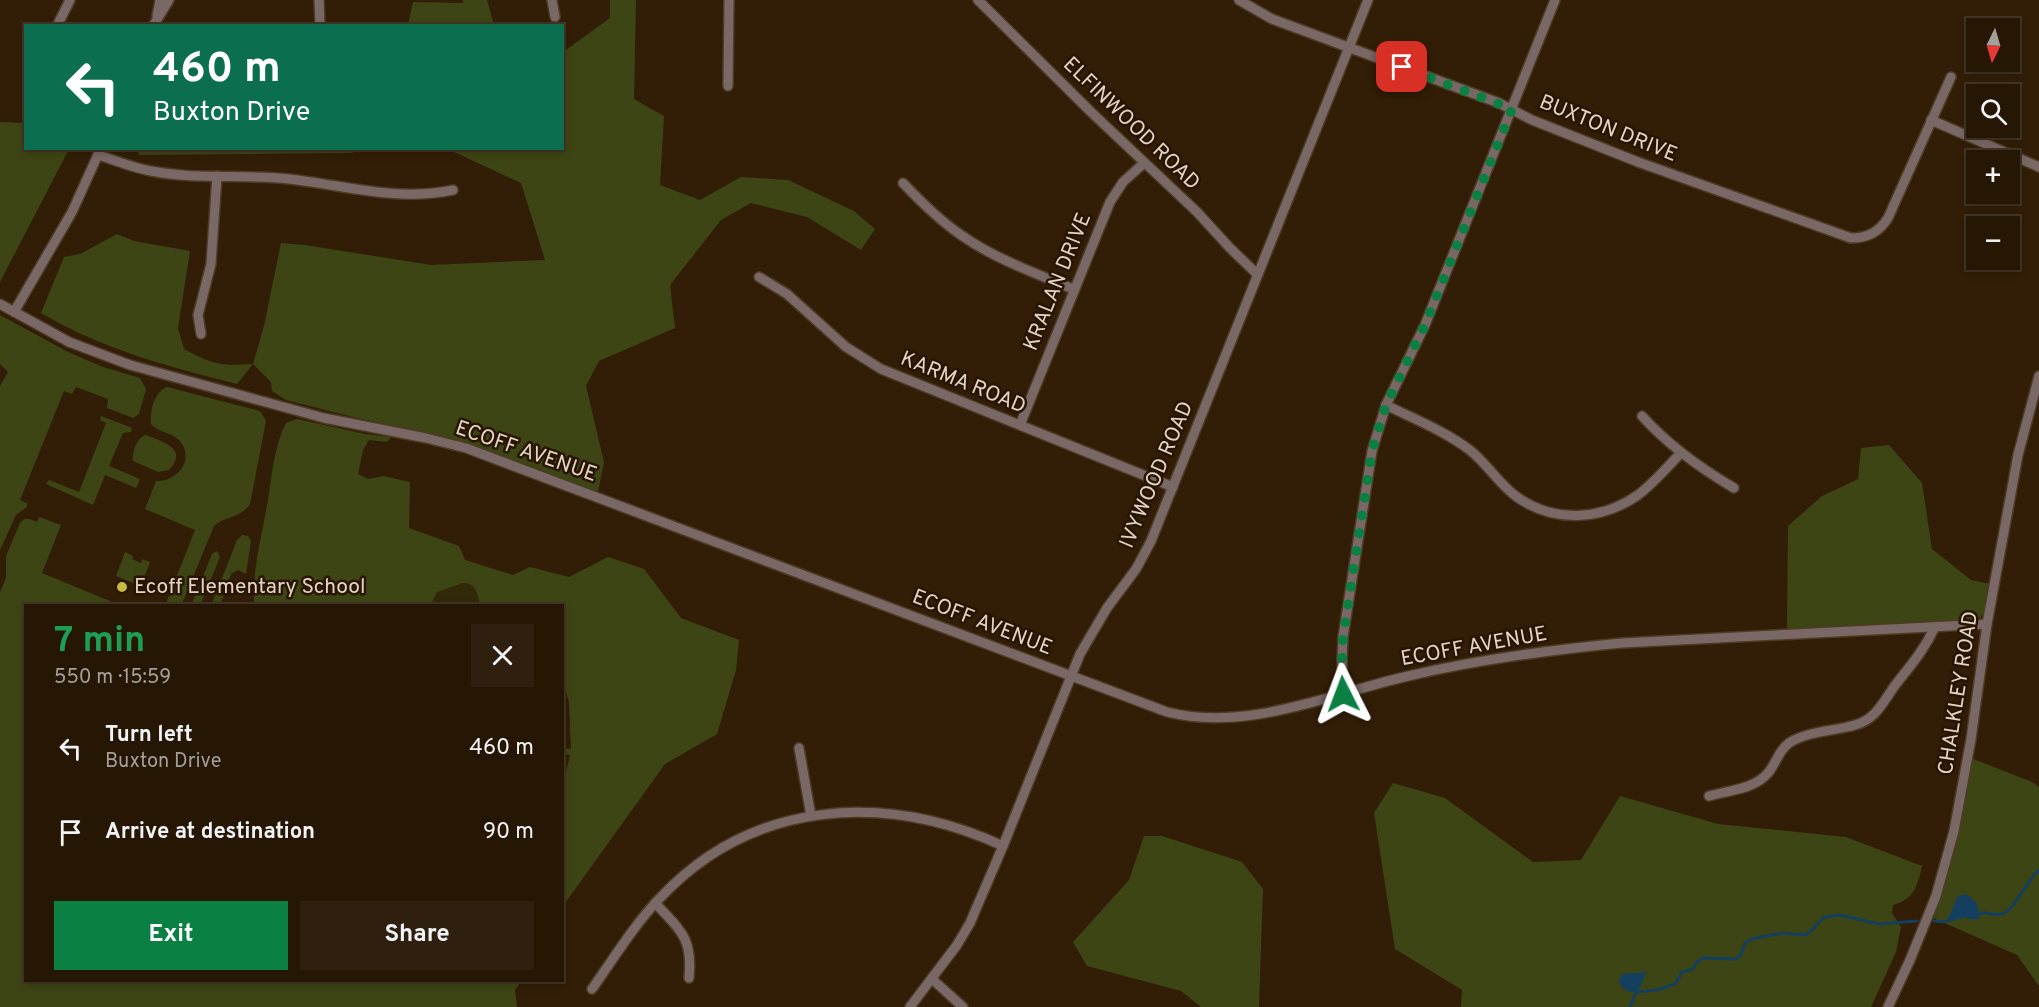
<!DOCTYPE html>
<html lang="en">
<head>
<meta charset="utf-8">
<style>
	body { margin:0; font-family:Overpass,sans-serif; background:#2e1f0e; color:#f1f3f6; height:100vh; display:flex; flex-direction:column; font-size:22px; white-space:nowrap }
	* { box-sizing:border-box; margin:0 }
	p { font-size:20px; color:#a49f9a }
	.icon { flex:none; width:33px; height:33px; fill:none; stroke:currentColor; stroke-width:2; stroke-linecap:round; stroke-linejoin:round }
	.map { position:relative; flex:1; overflow:hidden }
	.side { position:absolute; left:24px; top:604px; width:540px; height:378px; display:flex; flex-direction:column; background:#261604; border-radius:0px; box-shadow:0 3px 9px #0003,0 0 0 2px #423526 }
	.side>* { flex:none }
	.guide { position:absolute; left:24px; top:24px; width:540px; height:126px; border-radius:0px; box-shadow:0 3px 9px #0003,0 0 0 2px #423526; background:#0b6e4f; color:#fff; overflow:hidden }
	.needle { width:39px; rotate:185deg }
	.buttons { position:absolute; left:1966px; top:18px; display:grid; gap:12px }
	.buttons a { display:grid; place-items:center; width:54px; height:54px; border-radius:0px; background:#261604; box-shadow:0 3px 9px #0003,0 0 0 2px #423526; font-size:30px }
	.pin { position:absolute; display:grid; place-items:center; width:51px; height:51px; color:#fff; margin:-26px; border-radius:12px; box-shadow:0 3px 9px #0006 }
	.me { position:absolute; width:66px; margin:-33px; rotate:357deg; stroke-linejoin:round; filter:drop-shadow(0 0 4px #0008) }
	.turn { display:flex; align-items:center; gap:21px; height:126px; padding:0 30px; font-size:27px }
	.turn .icon { width:78px; height:78px; stroke-width:2.5 }
	.turn b { display:block; font-size:42px; line-height:51px }
	.round { display:grid; place-items:center; flex:none; width:63px; height:63px; border-radius:0px; background:#2e1f0e }
	.head { display:flex; align-items:center; justify-content:space-between; height:102px; padding:0 30px }
	h1 { font-size:36px; font-weight:700; line-height:45px; color:#1e9e55 }
	.button { display:flex; gap:12px; margin-top:auto; padding:12px 30px }
	.button a { flex:1; height:69px; border-radius:0px; background:#0b8043; color:#fff; font-size:24px; font-weight:700; line-height:69px; text-align:center }
	.button a+a { background:#2e1f0e; color:#f1f3f6 }
	ul { padding:0; list-style:none }
	li { display:flex; align-items:center; gap:18px; height:84px; padding:0 30px }
	li div { flex:1 }
	li b { display:block; font-size:22px }
	li em { font-style:normal }
	.map>svg:first-child { display:block }
	.green { fill:#3e4514 }
	.sand { fill:#322908 }
	.water { fill:#153f5e }
	.lines { fill:none; stroke-linecap:round; stroke-linejoin:round }
	.stream { stroke:#153f5e; stroke-width:3 }
	.minor-casing { stroke:#4e3b25; stroke-width:12 }
	.minor { stroke:#796866; stroke-width:9 }
	.route { stroke:#0b8043; stroke-width:10; stroke-dasharray:0 18 }
	.poi-dot { fill:#c8bb3b; stroke:#281400; stroke-width:2 }
	.labels { text-anchor:middle; dominant-baseline:central; stroke-width:5; stroke-linejoin:round; paint-order:stroke }
	.street-label { font-size:21px; fill:#e1d4c6; stroke:#281400 }
	.poi-label { font-size:21px; fill:#e1d4c6; stroke:#281400; text-anchor:start }
</style>
</head>
<body>
<div class="map">
<svg width="2039" height="1007" viewBox="0 0 2039 1007">
	<rect width="100%" height="100%" fill="#321e06"/>
	<!-- green -->
	<g class="green">
		<polygon points="463,0 487,0 494,25 408,25 413,2 463,3"/>
		<path d="M610,0H636L634,99L664,116L660,185L700,200L741,177L788,180L854,211L875,229L861,250L807,217L751,203L721,220L670,285L675,328L599,361L586,386L604,462L598,492L467,445L421,432L353,417L286,400L272,391L271,382L253,364L237,384C169,367 102,349 41,313L64,257L80,254L117,234L134,241L190,251L178,328L184,349C214,365 220,366 253,364L264,326L281,243L305,245L431,265L545,260L521,183L448,149L562,148L563,52L610,18Z"/>
		<polygon points="0,122 25,123 26,148 69,149 0,282"/>
		<polygon points="137,149 370,149 350,153 139,155"/>
		<polygon points="0,315 68,352 103,367 140,378 146,389 139,414 133,418 107,408 108,399 76,387 72,394 64,391 20,500 27,503 27,507 16,515 0,550 0,386 8,372 0,364"/>
		<path d="M167,387L256,410L261,412L266,421L250,504C240,519 226,515 214,526L181,606H165L195,530L145,509L156,481C178,482 196,458 179,440C171,432 157,432 151,424C150,411 154,392 167,387Z"/>
		<polygon points="101,416 132,428 131,432 123,433 109,466 140,479 136,488 105,475 93,505 46,484 49,480 79,492 106,423 100,420"/>
		<path d="M297,419L365,434L391,437L387,442L369,440L363,450L358,474L368,479L384,476L410,482L409,528L459,546L465,560L513,575L530,567L569,577L608,557L644,569L681,618L739,640L736,670L717,734L665,764L563,906V784L570,755L563,754V748L571,749L569,702L563,683L562,606H254C252,570 262,535 268,500C272,475 274,446 286,423Z"/>
		<path d="M146,435C161,441 190,449 169,470L158,472L133,461C132,452 137,437 146,435Z"/>
		<path d="M1889,445L1922,483L1932,549L1971,580L1991,584C1988,598 1990,615 1974,621L1787,632L1788,526L1822,496L1858,479L1861,448Z"/>
		<path d="M39,517L61,525L42,573L122,606H26V981H521L515,990L517,1007H0V592L6,578V556L20,523C25,516 30,519 37,522Z"/>
		<polygon points="242,535 248,536 251,541 246,574 238,570 231,574 220,606 211,606 237,540"/>
		<polygon points="217,551 220,557 200,606 191,606 212,554"/>
		<polygon points="125,552 133,556 132,559 141,563 142,559 150,562 141,586 116,576"/>
		<polygon points="1971,758 2032,782 2039,787 2039,986 2017,955 1931,917"/>
		<path d="M1393,783L1445,798L1533,862L1581,860L1620,796L1718,824L1846,837L1922,866C1917,886 1915,899 1893,905L1892,913L1901,927L1896,952L1871,1007H1461L1462,990L1395,949L1374,813Z"/>
		<polygon points="1144,836 1162,836 1242,862 1263,889 1259,1007 1201,1007 1181,991 1087,966 1073,942 1129,880"/>
	</g>
	<!-- sand -->
	<path class="sand" d="M463,583C477,583 478,595 480,606H430L437,592Z"/>
	<!-- water -->
	<g class="water">
		<path d="M1966,894C1975,900 1981,906 1978,917L1973,918L1963,916L1947,921L1958,896Z"/>
		<path d="M1646,972L1641,986L1636,992C1627,992 1623,990 1619,981L1622,974Z"/>
	</g>
	<g class="lines">
		<!-- stream -->
		<g class="stream">
			<path d="M1934,921L1943,922L1964,916L1973,918L1978,917L1981,913C1988,912 1994,916 2001,914C2014,912 2027,880 2039,870"/>
			<polyline points="1630,1007 1636,992 1657,990 1675,984 1682,972 1693,969 1696,963 1703,958 1735,959 1741,955 1745,943 1752,939 1782,933 1805,935 1811,931 1824,917 1840,915 1879,924 1917,921"/>
		</g>
		<defs>
			<g id="minor">
				<polyline points="319,0 320,26"/>
				<polyline points="552,0 555,17"/>
				<polyline points="978,0 1091,112 1197,212 1230,248 1257,274"/>
				<path d="M1239,0L1272,19L1499,103L1532,120L1638,162L1851,238C1868,238 1879,232 1888,218L1951,77"/>
				<polyline points="157,16 160,0"/>
				<polyline points="57,26 70,0"/>
				<polyline points="153,26 169,0"/>
				<polyline points="728,86 729,0"/>
				<polyline points="1931,120 2039,167"/>
				<path d="M98,155C115,160 133,168 151,171C196,180 243,174 289,179C343,185 398,202 453,190"/>
				<path d="M903,183C921,202 939,220 961,235C995,259 1035,273 1073,289"/>
				<polyline points="759,277 787,294 846,347 881,369 1173,487"/>
				<path d="M0,304L69,342L130,365L324,418L426,438L466,448L1167,712C1246,732 1328,695 1404,677C1475,660 1549,650 1622,643L1987,624"/>
				<polyline points="14,312 72,212 101,148"/>
				<polyline points="201,334 198,315 211,264 217,176"/>
				<path d="M1386,405C1414,419 1447,432 1471,451C1488,465 1499,484 1517,497C1554,523 1601,521 1638,495C1654,483 1667,467 1681,453"/>
				<path d="M1642,416C1669,446 1700,468 1734,488"/>
				<polyline points="1020,425 1110,202 1123,182 1144,163"/>
				<polyline points="1343,694 1342,660 1343,637 1372,451 1386,405 1425,325 1555,0"/>
				<polyline points="799,748 811,816"/>
				<path d="M1709,796C1729,790 1753,790 1768,773C1776,764 1778,751 1789,743C1807,731 1835,731 1855,725C1877,719 1884,700 1896,684C1912,664 1924,650 1935,627"/>
				<path d="M655,903C681,931 693,938 689,978"/>
				<polyline points="932,979 963,1007"/>
				<path d="M592,989C614,958 634,925 660,898C753,799 885,792 1003,846"/>
				<polyline points="910,1007 957,945 970,923 1003,846 1080,654 1107,608 1136,569 1151,541 1368,0"/>
				<polyline points="1888,1007 1910,960 1936,896 1954,831 1971,739 1987,624 2018,455 2039,376"/>
			</g>
		</defs>
		<!-- minor casing -->
		<use href="#minor" class="minor-casing"/>
		<!-- minor -->
		<use href="#minor" class="minor"/>
	</g>
	<g class="lines">
		<!-- route -->
		<polyline class="route" points="1343,694 1342,660 1343,637 1372,451 1386,405 1425,325 1512,109 1402,67"/>
	</g>
	<!-- markers -->
	<circle class="poi-dot" cx="122" cy="587" r="6"/>
	<g class="labels">
		<!-- street labels -->
		<g class="street-label">
			<text transform="translate(1131 124) rotate(44)">ELFINWOOD ROAD</text>
			<text transform="translate(1608 129) rotate(22)">BUXTON DRIVE</text>
			<text transform="translate(1058 282) rotate(-68)">KRALAN DRIVE</text>
			<text transform="translate(963 383) rotate(22)">KARMA ROAD</text>
			<text transform="translate(526 452) rotate(19)">ECOFF AVENUE</text>
			<text transform="translate(1157 475) rotate(-67)">IVYWOOD ROAD</text>
			<text transform="translate(982 623) rotate(21)">ECOFF AVENUE</text>
			<text transform="translate(1474 647) rotate(-10)">ECOFF AVENUE</text>
			<text transform="translate(1959 693) rotate(-81)">CHALKLEY ROAD</text>
		</g>
		<!-- poi labels -->
		<g class="poi-label">
			<text x="134" y="587">Ecoff Elementary School</text>
		</g>
	</g>
</svg>
<div class="buttons">
<a><svg class="needle" viewBox="-14 -14 28 28"><path d="M0-13l5 13h-10z" fill="#e53935"/><path d="M0 13l5-13h-10z" fill="#a49f9a"/></svg></a>
<a><svg class="icon" aria-label="search" viewBox="0 0 24 24"><circle cx="10" cy="10" r="6"/><path d="M15 15l6 6"/></svg></a>
<a>+</a>
<a>−</a>
</div>
<div class="pin" style="left:1402px;top:67px;background:#d93025"><svg class="icon" aria-label="arrive" viewBox="0 0 24 24"><path d="M6 21V4h12l-3 4 3 4H6"/></svg></div>
<svg class="me" style="left:1343px;top:694px" viewBox="-20 -20 40 40"><path d="M0-17L14 15 0 8-14 15z" fill="#0b8043" stroke="#fff" stroke-width="4"/></svg>
<div class="guide">
<div class="turn"><svg class="icon" aria-label="left" viewBox="0 0 24 24"><path d="M17 20v-9H6M10 6l-5 5 5 5"/></svg><div><b>460 m</b>Buxton Drive</div></div>
</div>
<section class="side">
<div class="head"><div><h1>7 min</h1><p>550 m · 15:59</p></div><a class="round"><svg class="icon" aria-label="close" viewBox="0 0 24 24"><path d="M6 6l12 12M18 6L6 18"/></svg></a></div>
<ul>
<li><svg class="icon" aria-label="left" viewBox="0 0 24 24"><path d="M17 20v-9H6M10 6l-5 5 5 5"/></svg><div><b>Turn left</b><p>Buxton Drive</p></div><em>460 m</em></li>
<li><svg class="icon" aria-label="arrive" viewBox="0 0 24 24"><path d="M6 21V4h12l-3 4 3 4H6"/></svg><div><b>Arrive at destination</b></div><em>90 m</em></li>
</ul>
<div class="button"><a>Exit</a><a>Share</a></div>
</section>
</div>
</body>
</html>
